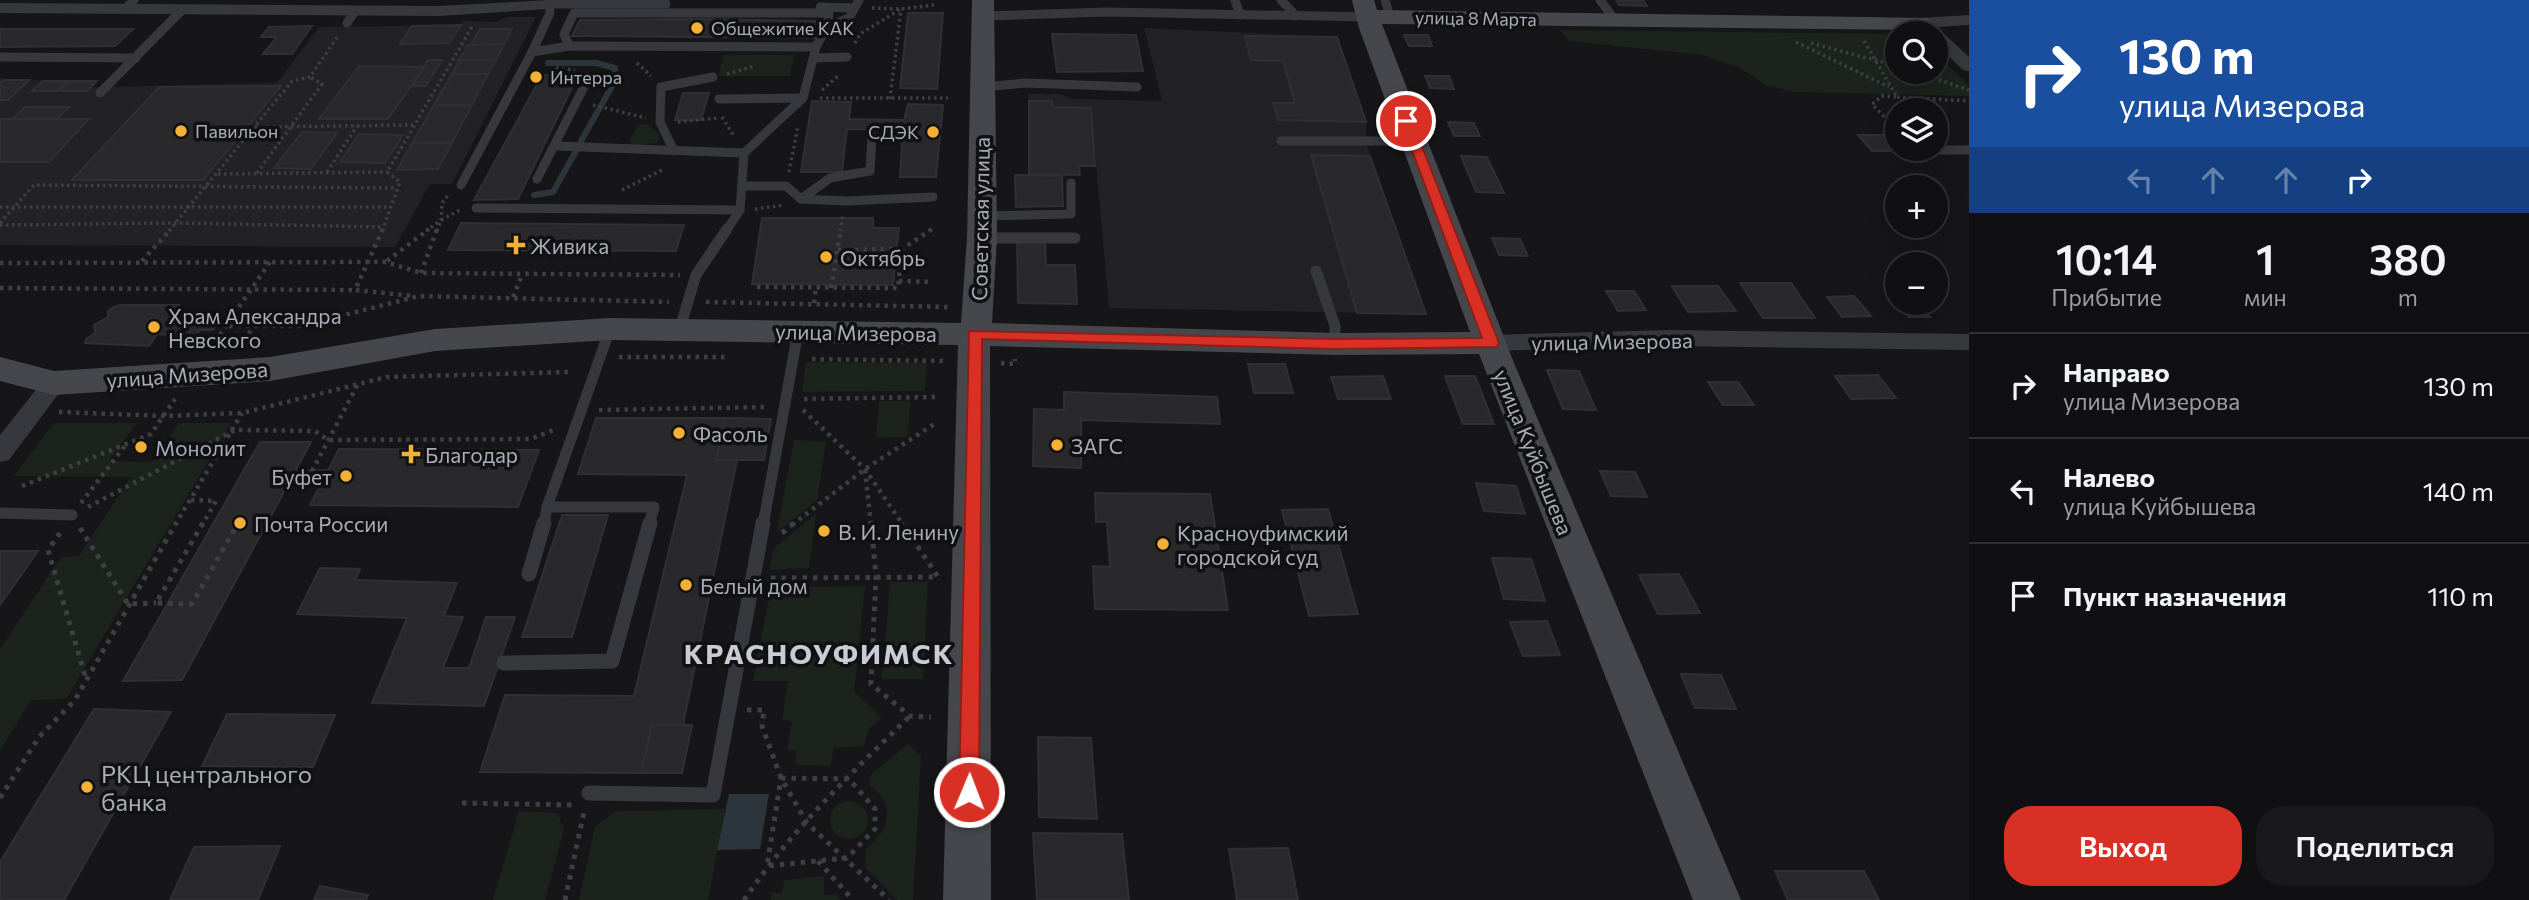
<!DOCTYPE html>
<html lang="ru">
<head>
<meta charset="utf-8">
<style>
	body { margin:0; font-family:Commissioner,sans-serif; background:#19191b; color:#f1f3f6; height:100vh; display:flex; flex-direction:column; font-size:26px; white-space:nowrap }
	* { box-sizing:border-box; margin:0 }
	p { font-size:23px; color:#9c9d9f }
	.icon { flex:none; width:38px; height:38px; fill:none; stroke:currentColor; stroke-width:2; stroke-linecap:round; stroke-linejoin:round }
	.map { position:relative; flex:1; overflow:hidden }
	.drawer { display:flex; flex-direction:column; background:#101012; width:560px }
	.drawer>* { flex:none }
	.guide { background:#1a4fa0; color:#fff; overflow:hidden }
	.buttons { position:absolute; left:1885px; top:21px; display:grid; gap:14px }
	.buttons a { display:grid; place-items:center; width:63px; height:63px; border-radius:50%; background:#101012; box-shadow:0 4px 18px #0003,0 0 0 2px #303032; font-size:35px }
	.pin { position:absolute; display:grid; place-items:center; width:60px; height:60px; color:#fff; margin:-30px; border:4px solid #fff; border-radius:50%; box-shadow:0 2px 7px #0007 }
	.me { position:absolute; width:77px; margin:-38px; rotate:1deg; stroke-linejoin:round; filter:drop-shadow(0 0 5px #0008) }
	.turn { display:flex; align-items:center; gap:24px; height:147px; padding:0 35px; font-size:32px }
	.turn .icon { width:91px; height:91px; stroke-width:2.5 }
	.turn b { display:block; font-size:49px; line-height:60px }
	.lanes { display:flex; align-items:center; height:66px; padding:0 35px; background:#0003; justify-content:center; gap:35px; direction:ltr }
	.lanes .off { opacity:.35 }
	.eta { display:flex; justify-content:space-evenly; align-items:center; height:119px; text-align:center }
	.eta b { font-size:42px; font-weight:600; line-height:49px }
	.button { display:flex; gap:14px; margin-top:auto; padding:14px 35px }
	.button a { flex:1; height:80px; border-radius:28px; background:#d93025; color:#fff; font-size:28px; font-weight:600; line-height:80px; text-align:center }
	.button a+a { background:#19191b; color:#f1f3f6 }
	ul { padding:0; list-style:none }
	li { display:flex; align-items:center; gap:21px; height:105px; padding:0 35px; border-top:2px solid #303032 }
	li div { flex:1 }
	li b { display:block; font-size:26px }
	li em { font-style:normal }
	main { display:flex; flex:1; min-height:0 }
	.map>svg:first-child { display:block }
	.built { fill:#222225 }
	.green { fill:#1c231d }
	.water { fill:#2c353c }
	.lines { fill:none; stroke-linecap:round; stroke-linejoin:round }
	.stream { stroke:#2c353c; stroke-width:6 }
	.building { fill:#29292c; stroke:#303034; stroke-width:2 }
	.path-far2 { stroke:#3d3f44; stroke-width:3.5; stroke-dasharray:2.5 3.5; stroke-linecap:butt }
	.path-far1 { stroke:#3d3f44; stroke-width:4.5; stroke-dasharray:3.5 5; stroke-linecap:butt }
	.path { stroke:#3d3f44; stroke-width:5; stroke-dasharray:4.5 6; stroke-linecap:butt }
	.lane-far2 { stroke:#37383d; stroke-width:9 }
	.lane-far1 { stroke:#37383d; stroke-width:11 }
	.lane { stroke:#37383d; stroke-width:15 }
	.street { fill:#37383d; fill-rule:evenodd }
	.secondary { fill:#45474d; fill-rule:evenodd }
	.route { fill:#d93025; stroke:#8d1f18; stroke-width:2 }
	.poi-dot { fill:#f2b134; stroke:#111113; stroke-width:2.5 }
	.labels { text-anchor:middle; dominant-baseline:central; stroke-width:7; stroke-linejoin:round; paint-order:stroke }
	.far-street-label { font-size:18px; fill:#a8adb8; stroke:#111113 }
	.far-poi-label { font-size:18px; fill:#a8adb8; stroke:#111113; text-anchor:start }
	.street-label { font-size:21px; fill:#a8adb8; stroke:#111113 }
	.poi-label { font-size:21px; fill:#a8adb8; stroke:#111113; text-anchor:start }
	.near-poi-label { font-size:24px; fill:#a8adb8; stroke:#111113; text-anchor:start }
	.district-label { font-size:28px; font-weight:bold; letter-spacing:2px; fill:#c9ccd4; stroke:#111113 }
</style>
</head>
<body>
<main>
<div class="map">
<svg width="1969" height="900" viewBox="0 0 1969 900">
	<rect width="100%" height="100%" fill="#161618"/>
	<!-- built -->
	<g class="built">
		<polygon points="506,17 536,17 452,184 430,184 395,247 0,245 0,77 4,80 97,81 92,87 105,87 277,83 319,27 460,25 463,21 497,22"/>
		<polygon points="1144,28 1337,37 1366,122 1366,143 1426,314 1109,308 1091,108 1052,107 1052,101 1029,101 1028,94 1060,94 1073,99 1162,101"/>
	</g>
	<!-- green -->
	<g class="green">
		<polygon points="1560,30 1897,34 1897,72 1936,72 1936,54 1969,86 1969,96 1794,92 1766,85 1738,67 1703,55 1569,41"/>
		<polygon points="724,55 794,55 790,76 718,76"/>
		<polygon points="648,124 659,134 658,143 633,145 629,141 638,125"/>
		<polygon points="806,362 927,363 925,391 802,392"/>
		<polygon points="879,401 910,401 908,437 876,438"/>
		<polygon points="54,423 137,423 109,461 152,462 179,423 231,423 66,699 31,700 0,750 0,649 61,557 79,556 131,477 14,476"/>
		<polygon points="794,440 826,442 817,500 777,532"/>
		<polygon points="816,514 809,568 769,570 774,548"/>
		<polygon points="890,582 928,582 923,679 882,679"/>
		<polygon points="865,586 854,691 882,718 869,729 864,746 834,748 830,766 795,765 797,751 787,750 792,721 782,720 788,681 753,681 771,587"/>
		<path d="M908,744L921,756L913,900H897L865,867L866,849C889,830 897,805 870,786V775Z"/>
		<circle cx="849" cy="820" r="19"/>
		<polygon points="725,809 708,900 579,900 595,827 616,811"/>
		<polygon points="519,811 557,813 564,829 545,900 493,900"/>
		<polygon points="824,876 824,895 836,894 841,900 771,900 771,893 782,893 784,880"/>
	</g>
	<!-- water -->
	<polygon class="water" points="729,794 769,794 760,849 717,850"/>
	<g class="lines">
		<!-- stream -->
		<g class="stream">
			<polyline points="548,63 596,63 615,68 615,81 581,141"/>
			<polyline points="534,195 553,192 576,151"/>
		</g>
	</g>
	<!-- building -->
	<g class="building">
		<polygon points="1616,0 1643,0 1647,6 1619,5"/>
		<polygon points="908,13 943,13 937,89 900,88"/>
		<polygon points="580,20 699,19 820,21 816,38 572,36"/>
		<polygon points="461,25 449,43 400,44 412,26"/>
		<polygon points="312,26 292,54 263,54 277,37 261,37 269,27"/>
		<polygon points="0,29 133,29 115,46 0,47"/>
		<polygon points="480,29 512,29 504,44 471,45"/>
		<polygon points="1052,34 1136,35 1143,71 1057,72"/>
		<polygon points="1404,35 1428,35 1432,46 1409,46"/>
		<polygon points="1245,36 1337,37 1366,122 1278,120 1273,103 1295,103 1283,61 1251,60"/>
		<polygon points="504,44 496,60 459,60 468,45"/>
		<polygon points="428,60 442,60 426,86 412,86"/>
		<polygon points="459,60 496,60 488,74 452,74"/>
		<polygon points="359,66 424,67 388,119 319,119"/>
		<polygon points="452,74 488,74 472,105 434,105"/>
		<polygon points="542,75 578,75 518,199 474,200"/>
		<polygon points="1425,76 1449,76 1454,89 1430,88"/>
		<polygon points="3,80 29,80 8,100 0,100 0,84"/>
		<polygon points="43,81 68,81 58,91 32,91"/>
		<polygon points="68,81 97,81 87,91 58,91"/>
		<polygon points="281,86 203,180 72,180 159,87"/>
		<polygon points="683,93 709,93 701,120 675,120"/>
		<polygon points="812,101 851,102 849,119 904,120 908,104 943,105 936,177 900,177 903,130 847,129 842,172 801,172"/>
		<polygon points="1029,101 1052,101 1052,107 1091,108 1095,166 1079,166 1080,175 1029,174"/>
		<polygon points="434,105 472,105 452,143 412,143"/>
		<polygon points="25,107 69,107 57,119 13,119"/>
		<polygon points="0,119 89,119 49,162 0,162"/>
		<polygon points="1448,122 1474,123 1480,136 1454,136"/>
		<polygon points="302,132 337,133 311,169 274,168"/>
		<polygon points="359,134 403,135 385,163 340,162"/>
		<polygon points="1858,135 1885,135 1900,151 1872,151"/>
		<polygon points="412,143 452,143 438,169 397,170"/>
		<polygon points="1311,155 1370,156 1426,314 1357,313"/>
		<polygon points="1461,156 1487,157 1504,193 1476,192"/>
		<polygon points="1015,175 1062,176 1063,206 1016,207"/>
		<polygon points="762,218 873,218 873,228 899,228 893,285 752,284"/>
		<polygon points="461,223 684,225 676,251 448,250"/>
		<polygon points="1492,238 1520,239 1528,256 1499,255"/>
		<polygon points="1017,240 1045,240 1046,265 1075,265 1077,304 1018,303"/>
		<polygon points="1740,283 1791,283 1815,318 1763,318"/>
		<polygon points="1672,286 1718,286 1736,311 1688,312"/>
		<polygon points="1606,291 1634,291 1646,310 1618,311"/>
		<polygon points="1854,296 1871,316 1842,317 1827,297"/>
		<polygon points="1897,303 1918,303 1930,317 1909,317"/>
		<polygon points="121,305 179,305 171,316 211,314 205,322 218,322 213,330 200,330 194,337 157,334 149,346 85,343 86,339 95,333 94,325 108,317 108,311 114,307"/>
		<polygon points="1248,364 1285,364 1293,393 1254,393"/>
		<polygon points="1547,370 1579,371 1596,410 1563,409"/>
		<polygon points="1878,375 1896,398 1851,399 1835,376"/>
		<polygon points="1383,376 1391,399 1338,399 1331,377"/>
		<polygon points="1445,376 1475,376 1494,424 1463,424"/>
		<polygon points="1708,382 1738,382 1754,405 1723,405"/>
		<polygon points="1064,392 1217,397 1220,424 1081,420 1081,468 1033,466 1034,409 1064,410"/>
		<polygon points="596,418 725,418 716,460 737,460 683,725 652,725 641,773 480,772 505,695 634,696 687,475 578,474"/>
		<polygon points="725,418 771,419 764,460 716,460"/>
		<polygon points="260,442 311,442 182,680 123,681"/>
		<polygon points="339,449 539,450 518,507 310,505"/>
		<polygon points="328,470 322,482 291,481 296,471"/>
		<polygon points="1600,471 1635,472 1647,497 1611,496"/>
		<polygon points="1476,483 1516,486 1525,514 1484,511"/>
		<polygon points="1095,493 1210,494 1228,610 1095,609 1093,566 1110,567 1107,522 1096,522"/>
		<polygon points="1328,509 1358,614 1309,616 1282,510"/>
		<polygon points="562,515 608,515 572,637 522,637"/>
		<polygon points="0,551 38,551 0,605"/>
		<polygon points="1492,558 1531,559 1545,601 1504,599"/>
		<polygon points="320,568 360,569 355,580 457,583 444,616 463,617 443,668 469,668 486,617 515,617 484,706 372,703 407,618 297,614"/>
		<polygon points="1679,574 1700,613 1658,614 1639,575"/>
		<polygon points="1547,621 1560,655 1523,656 1510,622"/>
		<polygon points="1681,674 1721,675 1736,709 1695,708"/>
		<polygon points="94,709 171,712 64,900 0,900 0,862"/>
		<polygon points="227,714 335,715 313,767 202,766"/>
		<polygon points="652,725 692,725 682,773 641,773"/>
		<polygon points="1038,737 1091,738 1097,819 1039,817"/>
		<polygon points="1033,833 1122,834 1129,900 1037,900"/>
		<polygon points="280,846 258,900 170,900 194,847"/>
		<polygon points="1288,848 1298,900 1237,900 1229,849"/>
		<polygon points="1775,871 1864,871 1879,900 1788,900"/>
		<polygon points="320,886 368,895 366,900 314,900"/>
	</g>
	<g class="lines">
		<!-- path-far2 -->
		<g class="path-far2">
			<polyline points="872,8 901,9 934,5"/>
			<polyline points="1864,41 1897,97 1882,96 1872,104 1897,130"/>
			<polyline points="1796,42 1889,87"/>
			<polyline points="855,43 860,34 901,9"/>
			<polyline points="1811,43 1897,66"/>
			<polyline points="637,63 651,76"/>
			<polyline points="556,68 575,70"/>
			<polyline points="1916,72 1969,90"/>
			<polyline points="727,74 755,66"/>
			<polyline points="822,90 839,75"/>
			<polyline points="1897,97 1969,101"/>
			<polyline points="820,98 948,98"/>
			<polyline points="890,99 901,9"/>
			<polyline points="593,105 646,118"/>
			<polyline points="722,117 734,136"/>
			<polyline points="678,122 718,118"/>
			<polyline points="255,127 413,125"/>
			<polyline points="327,172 357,126"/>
			<polyline points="789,172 798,126"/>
			<polyline points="257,173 322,84 310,77"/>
			<polyline points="218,174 387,172"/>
			<polyline points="622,190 664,169"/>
			<polyline points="0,207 390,207"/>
			<polyline points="755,209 784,205"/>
			<polyline points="0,223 34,185 397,188"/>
			<polyline points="0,225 177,223 382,227"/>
			<polyline points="169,231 292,81 310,77 338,36"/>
			<polyline points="382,231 400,182 387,172 472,27"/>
			<polyline points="426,231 441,220 442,203 449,194"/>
			<polyline points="437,231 441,220 460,210"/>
			<polyline points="840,231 843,216"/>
			<polyline points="929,231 934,228"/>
		</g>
		<!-- path-far1 -->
		<g class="path-far1">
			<polyline points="383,229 355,290 414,296"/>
			<polyline points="838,250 902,249"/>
			<polyline points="142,261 171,229"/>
			<polyline points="387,261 429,229"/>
			<polyline points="0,263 386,262 421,273 680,275"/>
			<polyline points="421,273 437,229"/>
			<polyline points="899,281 933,282"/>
			<polyline points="757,287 898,288 902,249 932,229"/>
			<polyline points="0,288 355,290"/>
			<polyline points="831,288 841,229"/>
			<polyline points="513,297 522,275"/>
			<polyline points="706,302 949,307"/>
			<polyline points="814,303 816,288"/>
			<polyline points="229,326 301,326 419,296 669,302"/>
			<polyline points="244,341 254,326"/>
			<polyline points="210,349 270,262"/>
			<polyline points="619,357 726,357"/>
			<polyline points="812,359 947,361"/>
			<polyline points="1001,363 1015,364 1015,359"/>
			<polyline points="804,399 936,397"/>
			<polyline points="599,410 765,407"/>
			<polyline points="803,410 865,469 903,525"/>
			<polyline points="59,412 164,416 242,413 387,377 568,372"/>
			<polyline points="865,470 871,525"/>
			<polyline points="312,471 358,384"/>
			<polyline points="22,486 151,434 175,399"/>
			<polyline points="191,500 216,501 202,525"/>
			<polyline points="81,503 127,443"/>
			<polyline points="88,507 235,430 315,431 328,440 531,439 556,429"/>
			<polyline points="175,525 242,413"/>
			<polyline points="237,525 242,517"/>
			<polyline points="792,525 865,469 936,423"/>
		</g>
		<!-- path -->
		<g class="path">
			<polyline points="203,523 156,603 192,604 238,523"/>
			<polyline points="871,523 876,576 871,684 910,716 931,717"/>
			<polyline points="80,528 128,604 156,603"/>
			<polyline points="60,533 48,550 86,679"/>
			<polyline points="782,533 794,523"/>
			<polyline points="771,578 938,577 902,523"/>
			<polyline points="747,710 764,710 762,726 781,778 807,823 889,900"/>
			<polygon points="781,778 849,779 875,809 875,829 847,858 767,866"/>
			<polyline points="0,798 39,737 75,700 176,523"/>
			<polyline points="462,803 574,805"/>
			<polyline points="818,861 853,900"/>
			<polyline points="565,900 584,812"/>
			<path d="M744,900C790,832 851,773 910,716"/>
		</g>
		<!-- lane-far2 -->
		<g class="lane-far2">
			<polyline points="1235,0 1240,15"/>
			<polyline points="1281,0 1296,16"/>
			<polyline points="1385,0 1390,17"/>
			<polyline points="1600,0 1615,20"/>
			<polyline points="547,4 666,4"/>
			<polyline points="820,7 853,8"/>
			<polyline points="125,9 134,0"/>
			<polyline points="983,16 1108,12 1369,17"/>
			<polyline points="347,23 355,11"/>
			<polyline points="827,27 849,18 859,0"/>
			<polyline points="569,46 564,34 574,13 829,13 827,27 816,47 803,98 744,153 740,210 726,231"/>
			<polyline points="532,52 569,46 816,47"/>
			<polyline points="0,57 136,58"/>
			<polyline points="814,58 847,57"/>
			<polyline points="983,87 1025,83 1137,87"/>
			<polyline points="100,93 183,9"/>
			<polyline points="719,99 803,98"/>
			<polyline points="1281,141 1383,141 1415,144"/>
			<polyline points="556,146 744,153"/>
			<polyline points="1915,150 1969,150"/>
			<polyline points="674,151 660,122 661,87 713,77"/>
			<polyline points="537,179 589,77"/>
			<polyline points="461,185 532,52 550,13 549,0"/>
			<polyline points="742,186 786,186 801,199 846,201 933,197"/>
			<polyline points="801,199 830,178 870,171 872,136"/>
			<polyline points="476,208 740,210"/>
			<polyline points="982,216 1071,214 1071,183"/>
		</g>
		<!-- lane-far1 -->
		<g class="lane-far1">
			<polyline points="982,238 1075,238"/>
			<polyline points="1316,271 1335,326 1335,344"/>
			<polyline points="680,328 696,275 727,229"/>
			<polyline points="547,507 654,507 649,525"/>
			<polyline points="0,513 72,515"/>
			<polyline points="544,525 547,507 610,329"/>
			<polyline points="763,525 798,332"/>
		</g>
		<!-- lane -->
		<g class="lane">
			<polyline points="529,574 544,523"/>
			<polyline points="504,663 612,661 650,523"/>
			<polyline points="589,793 713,795 763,523"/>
		</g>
		<!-- street -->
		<g class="street">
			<polygon points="550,0 555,4 547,9 439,16 0,13 0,3 439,6"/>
			<polygon points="1969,15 1969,25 1920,28 1912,23 1920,18"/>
			<polygon points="1936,31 1942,32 1969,57 1969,71 1963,70 1936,44 1936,33 1930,33"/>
			<polygon points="1670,330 1969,334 1969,350 1670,346 1492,351 1484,349 1481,343 1484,337 1492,335"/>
			<polygon points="54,375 62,377 66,383 62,389 9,460 0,462 0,435 46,377"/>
		</g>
		<!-- secondary -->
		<polygon class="secondary" points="972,0 994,0 997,238 992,323 1335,333 1470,332 1359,28 1352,0 1374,0 1377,10 1928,18 1932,23 1928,28 1920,30 1382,24 1514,363 1741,900 1693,900 1479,354 1335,355 990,346 991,900 943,900 958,345 610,340 435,351 270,381 54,395 0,381 0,357 54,371 270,357 435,329 610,318 961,323 967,238"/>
	</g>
	<!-- route -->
	<polygon class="route" points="1406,117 1412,121 1499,343 1497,347 1335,349 982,339 979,792 976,799 969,802 962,799 959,792 969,331 1335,339 1482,338 1401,121"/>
	<!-- markers -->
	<g class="poi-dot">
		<circle cx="697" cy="28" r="7"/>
		<circle cx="536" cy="77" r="7"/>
		<circle cx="181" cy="131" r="7"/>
		<circle cx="933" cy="132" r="7"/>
		<path d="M512.5 234.5h7v7h7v7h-7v7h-7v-7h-7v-7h7z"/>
		<circle cx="826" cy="257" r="7"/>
		<circle cx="154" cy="327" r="7"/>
		<circle cx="679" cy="433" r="7"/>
		<circle cx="1057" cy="445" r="7"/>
		<circle cx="141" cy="447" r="7"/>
		<path d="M407.5 443.5h7v7h7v7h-7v7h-7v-7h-7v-7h7z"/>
		<circle cx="346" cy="476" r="7"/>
		<circle cx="240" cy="523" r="7"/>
		<circle cx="824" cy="531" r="7"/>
		<circle cx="1163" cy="544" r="7"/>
		<circle cx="686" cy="585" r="7"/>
		<circle cx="87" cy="787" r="7"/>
	</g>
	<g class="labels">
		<!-- far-street labels -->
		<g class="far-street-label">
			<text transform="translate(1476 18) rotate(1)">улица 8 Марта</text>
		</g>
		<!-- far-poi labels -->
		<g class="far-poi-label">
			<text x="711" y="28">Общежитие КАК</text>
			<text x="550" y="77">Интерра</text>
			<text x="195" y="131">Павильон</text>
			<text x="919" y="132" text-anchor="end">СДЭК</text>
		</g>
		<!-- street labels -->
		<g class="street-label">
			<text transform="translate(980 219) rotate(-89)">Советская улица</text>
			<text transform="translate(856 332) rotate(1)">улица Мизерова</text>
			<text transform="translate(1612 341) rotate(-1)">улица Мизерова</text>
			<text transform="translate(187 374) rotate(-4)">улица Мизерова</text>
			<text transform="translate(1534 452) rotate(68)">улица Куйбышева</text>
		</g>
		<!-- poi labels -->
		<g class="poi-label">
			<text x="530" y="245">Живика</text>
			<text x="840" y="257">Октябрь</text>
			<text x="168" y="315">Храм Александра<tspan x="168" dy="24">Невского</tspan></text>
			<text x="693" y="433">Фасоль</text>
			<text x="1071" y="445">ЗАГС</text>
			<text x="155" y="447">Монолит</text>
			<text x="425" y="454">Благодар</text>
			<text x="332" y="476" text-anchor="end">Буфет</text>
			<text x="254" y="523">Почта России</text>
			<text x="838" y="531">В. И. Ленину</text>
			<text x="1177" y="532">Красноуфимский<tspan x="1177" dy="24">городской суд</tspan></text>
			<text x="700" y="585">Белый дом</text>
		</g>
		<!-- near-poi labels -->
		<g class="near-poi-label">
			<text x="101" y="773">РКЦ центрального<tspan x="101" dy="28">банка</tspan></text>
		</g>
		<!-- district labels -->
		<g class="district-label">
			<text x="819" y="653">КРАСНОУФИМСК</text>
		</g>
	</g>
</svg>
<div class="buttons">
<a><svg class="icon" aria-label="search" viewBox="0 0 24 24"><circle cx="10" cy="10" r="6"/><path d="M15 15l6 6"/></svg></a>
<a><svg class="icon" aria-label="layers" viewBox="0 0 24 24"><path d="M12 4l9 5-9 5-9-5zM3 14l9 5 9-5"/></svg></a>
<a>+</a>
<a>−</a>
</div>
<div class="pin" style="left:1406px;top:121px;background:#d93025"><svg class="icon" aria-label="arrive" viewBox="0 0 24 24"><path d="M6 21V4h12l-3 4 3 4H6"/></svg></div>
<svg class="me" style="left:969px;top:792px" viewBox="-20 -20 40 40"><circle r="17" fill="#d93025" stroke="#fff" stroke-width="3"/><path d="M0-11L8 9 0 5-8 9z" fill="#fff"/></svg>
</div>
<section class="drawer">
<div class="guide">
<div class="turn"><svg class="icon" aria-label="right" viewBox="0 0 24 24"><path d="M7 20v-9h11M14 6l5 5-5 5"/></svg><div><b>130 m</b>улица Мизерова</div></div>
<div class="lanes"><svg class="icon off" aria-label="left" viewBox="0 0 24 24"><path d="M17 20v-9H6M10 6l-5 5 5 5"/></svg><svg class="icon off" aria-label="ahead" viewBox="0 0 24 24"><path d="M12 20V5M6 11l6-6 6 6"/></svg><svg class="icon off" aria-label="ahead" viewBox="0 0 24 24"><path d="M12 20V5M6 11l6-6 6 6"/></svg><svg class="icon" aria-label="right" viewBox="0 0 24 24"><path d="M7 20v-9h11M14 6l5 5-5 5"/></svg></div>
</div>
<div class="eta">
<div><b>10:14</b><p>Прибытие</p></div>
<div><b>1</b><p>мин</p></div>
<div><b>380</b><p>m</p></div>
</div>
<ul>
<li><svg class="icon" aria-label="right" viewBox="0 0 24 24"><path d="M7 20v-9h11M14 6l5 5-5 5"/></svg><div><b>Направо</b><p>улица Мизерова</p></div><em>130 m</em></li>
<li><svg class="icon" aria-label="left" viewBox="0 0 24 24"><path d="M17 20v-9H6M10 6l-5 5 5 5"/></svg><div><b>Налево</b><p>улица Куйбышева</p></div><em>140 m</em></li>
<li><svg class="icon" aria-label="arrive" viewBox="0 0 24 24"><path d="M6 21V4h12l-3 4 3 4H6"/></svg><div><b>Пункт назначения</b></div><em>110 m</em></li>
</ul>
<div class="button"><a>Выход</a><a>Поделиться</a></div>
</section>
</main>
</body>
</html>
